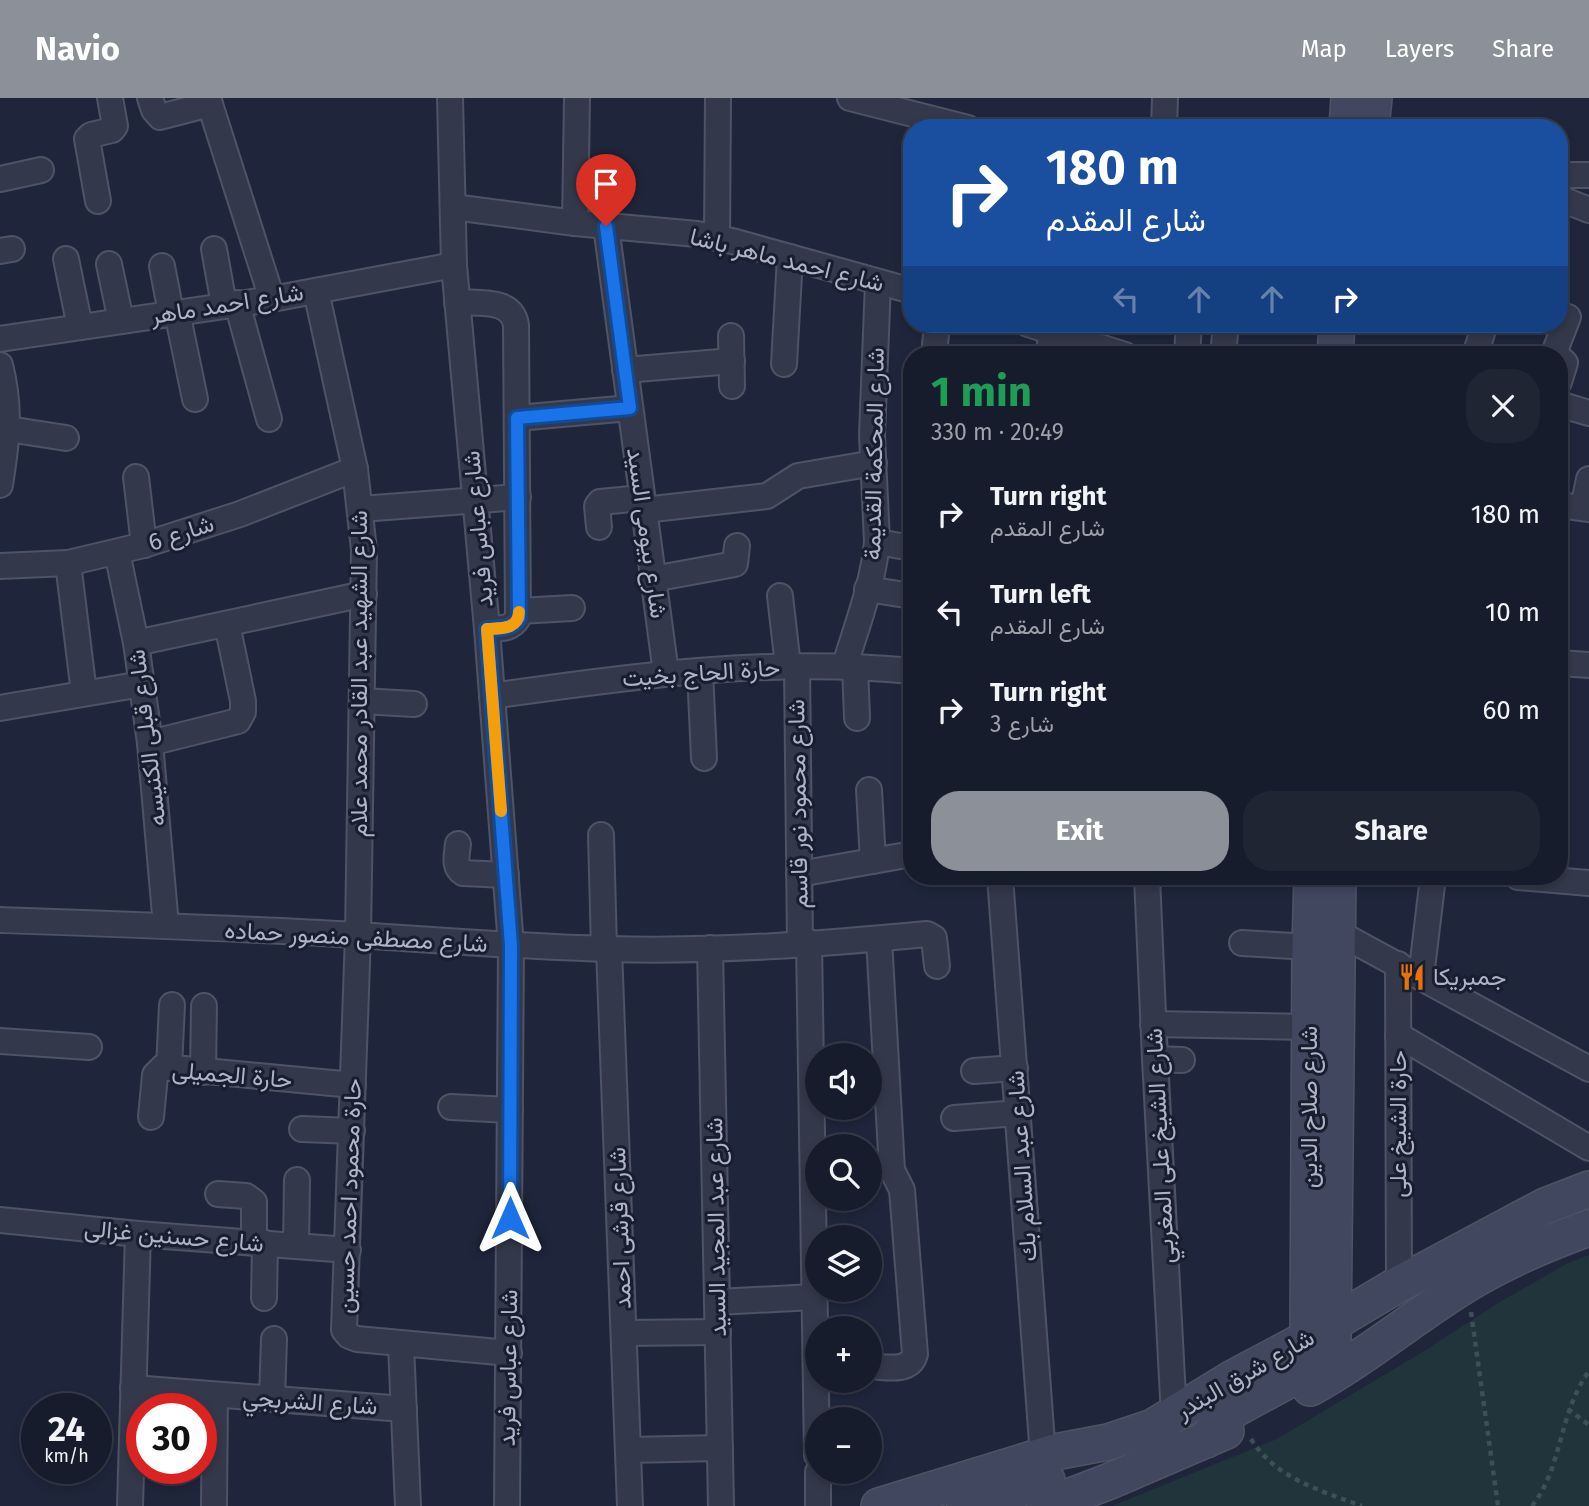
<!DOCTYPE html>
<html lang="en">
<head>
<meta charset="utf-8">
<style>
	body { margin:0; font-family:"Fira Sans",Vazirmatn,sans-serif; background:#202534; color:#f1f3f6; height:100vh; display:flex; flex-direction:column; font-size:26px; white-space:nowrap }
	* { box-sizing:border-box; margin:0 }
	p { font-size:23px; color:#9ea1a9 }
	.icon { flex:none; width:38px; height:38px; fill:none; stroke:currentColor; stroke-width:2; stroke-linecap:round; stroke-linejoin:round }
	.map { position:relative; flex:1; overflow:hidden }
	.drawer { position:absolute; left:903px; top:248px; width:665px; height:539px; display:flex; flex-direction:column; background:#171c2c; border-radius:28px; box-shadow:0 4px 10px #0003,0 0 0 2px #363a48 }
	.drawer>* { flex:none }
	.guide { position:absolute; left:903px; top:21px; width:665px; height:214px; border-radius:28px; box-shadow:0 4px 10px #0003,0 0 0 2px #363a48; background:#1a4fa0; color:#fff; overflow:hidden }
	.buttons { position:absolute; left:805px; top:945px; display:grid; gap:14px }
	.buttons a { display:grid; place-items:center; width:77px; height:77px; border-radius:50%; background:#171c2c; box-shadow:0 4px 10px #0003,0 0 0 2px #363a48; font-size:35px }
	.speed { position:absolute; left:21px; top:1295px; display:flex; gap:14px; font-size:35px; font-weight:700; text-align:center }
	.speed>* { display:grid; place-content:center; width:91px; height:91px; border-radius:50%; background:#171c2c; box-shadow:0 4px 10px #0003,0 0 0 2px #363a48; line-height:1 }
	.speed small { font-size:18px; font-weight:400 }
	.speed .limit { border:10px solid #d22; background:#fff; color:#111 }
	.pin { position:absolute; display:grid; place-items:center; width:60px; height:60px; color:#fff; margin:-72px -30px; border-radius:50% 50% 50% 0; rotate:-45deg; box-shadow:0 0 7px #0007 }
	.pin .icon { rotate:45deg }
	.me { position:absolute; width:77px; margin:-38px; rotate:0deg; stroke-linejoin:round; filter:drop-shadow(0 0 5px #0008) }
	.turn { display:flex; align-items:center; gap:24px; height:147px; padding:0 28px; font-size:32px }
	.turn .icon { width:91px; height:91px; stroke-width:2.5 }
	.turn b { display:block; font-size:49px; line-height:60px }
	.lanes { display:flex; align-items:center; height:66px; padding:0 28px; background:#0003; justify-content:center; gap:35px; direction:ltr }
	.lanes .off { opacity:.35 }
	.round { display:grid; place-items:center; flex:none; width:74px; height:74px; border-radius:28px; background:#202534 }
	.headline { display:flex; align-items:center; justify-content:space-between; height:119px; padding:0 28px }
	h1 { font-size:42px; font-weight:700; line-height:52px; color:#1e9e55 }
	.action { display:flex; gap:14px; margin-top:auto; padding:14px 28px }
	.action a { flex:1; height:80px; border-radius:28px; background:#8c9099; color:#fff; font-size:28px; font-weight:700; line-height:80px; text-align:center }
	.action a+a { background:#202534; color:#f1f3f6 }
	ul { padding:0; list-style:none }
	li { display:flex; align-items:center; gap:21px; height:98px; padding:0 28px }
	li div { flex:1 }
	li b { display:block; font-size:26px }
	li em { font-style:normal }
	header { display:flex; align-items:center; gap:42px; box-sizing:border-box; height:98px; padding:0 35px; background:#8c9099; color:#fff }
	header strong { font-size:33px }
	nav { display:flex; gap:38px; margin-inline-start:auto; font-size:24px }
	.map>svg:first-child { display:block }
	.green { fill:#21343c }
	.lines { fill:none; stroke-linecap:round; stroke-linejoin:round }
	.street-casing { stroke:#4e5365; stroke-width:28 }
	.secondary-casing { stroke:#4e5365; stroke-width:38 }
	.path { stroke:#3c5056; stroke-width:4.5; stroke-dasharray:5 5; stroke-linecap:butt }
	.street { stroke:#33394b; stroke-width:24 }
	.secondary { stroke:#41475e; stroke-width:35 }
	.route-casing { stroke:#114b97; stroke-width:18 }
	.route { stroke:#1a73e8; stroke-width:12 }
	.slow { stroke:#f59e0b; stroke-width:12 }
	.labels { text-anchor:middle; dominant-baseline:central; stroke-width:6; stroke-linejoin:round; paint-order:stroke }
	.street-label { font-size:24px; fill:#aeb3c7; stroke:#191e2f }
	.poi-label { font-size:24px; fill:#aeb3c7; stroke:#191e2f; text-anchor:start }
</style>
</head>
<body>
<header>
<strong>Navio</strong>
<nav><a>Map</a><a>Layers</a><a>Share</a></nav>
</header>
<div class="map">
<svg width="1589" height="1408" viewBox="0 0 1589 1408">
	<rect width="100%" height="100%" fill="#1f263b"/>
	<!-- green -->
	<polygon class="green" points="1589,1157 1589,1408 1112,1408 1277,1341 1421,1255 1495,1207 1566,1166"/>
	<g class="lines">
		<defs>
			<g id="street">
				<polyline points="150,0 154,12 160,19 210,6"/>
				<polyline points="208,0 272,201"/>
				<polyline points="450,0 454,167 487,531 511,848 507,1408"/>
				<polyline points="850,0 968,30"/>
				<polyline points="1164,30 1165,0"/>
				<polyline points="1559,77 1589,77"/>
				<polyline points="0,81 41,72"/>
				<polyline points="1559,100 1589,112"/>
				<polyline points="98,103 87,41 91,37 112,32 115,28 110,0"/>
				<polyline points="453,109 575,125 697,136 732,143 912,193"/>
				<polyline points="575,125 577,0"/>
				<polyline points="606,128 666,575"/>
				<polyline points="717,140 718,0"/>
				<polyline points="214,151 224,207"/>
				<polyline points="0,153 12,151"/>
				<polyline points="66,161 80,229"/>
				<polyline points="109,166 121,223"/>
				<polyline points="162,168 171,215"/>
				<polyline points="316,193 355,371 364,452 358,837 344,1232 349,1238 357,1241 509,1255"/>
				<path d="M457,204C479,206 512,200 516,227L518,520C511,532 500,530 487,531"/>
				<polyline points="237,205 269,321"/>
				<polyline points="177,214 195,301"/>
				<polyline points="1028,226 1125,257"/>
				<polyline points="731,238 732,288"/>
				<polyline points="0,241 272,201 454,167"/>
				<polyline points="934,257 937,226"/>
				<polyline points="1048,257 1052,234"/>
				<polyline points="1187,257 1189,226"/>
				<polyline points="1223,257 1226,226"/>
				<polyline points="1475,257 1485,226"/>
				<polyline points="1557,257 1556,250 1568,219"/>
				<polyline points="1559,259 1565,265 1559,284"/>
				<polyline points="784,266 790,159"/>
				<path d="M0,267C11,310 7,343 0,387"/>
				<polyline points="625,272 732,263"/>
				<polyline points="1559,306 1589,315"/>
				<polyline points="517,320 630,310"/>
				<polyline points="8,331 66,340"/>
				<polyline points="136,379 144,447"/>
				<polyline points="1559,407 1589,411"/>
				<polyline points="1583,410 1589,381"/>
				<polyline points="361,411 518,399"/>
				<polyline points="644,412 767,398 798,378 874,365"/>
				<polyline points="599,429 597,408 600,404 642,400"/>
				<polyline points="877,444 912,450"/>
				<polyline points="117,454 136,545 150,645 166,828"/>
				<polyline points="68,465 84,595"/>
				<polyline points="0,468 68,465 144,447 240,416 355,371"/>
				<polyline points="653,481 735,466 737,448"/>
				<polyline points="867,491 912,498"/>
				<polyline points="780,498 788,568"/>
				<polyline points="519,513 572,510"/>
				<polyline points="136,545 364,496"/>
				<polyline points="1559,565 1589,567"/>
				<path d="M845,567C857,527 873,486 877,444L872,337L878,184"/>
				<polyline points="797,568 800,845"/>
				<polyline points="855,568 857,620"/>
				<polyline points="700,573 704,660"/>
				<path d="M492,598C631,578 771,559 912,573"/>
				<polyline points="362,603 414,606"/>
				<polyline points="0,610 142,586"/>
				<polyline points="150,645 238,623 243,614 243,603 227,526"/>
				<polyline points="869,692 873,763"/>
				<polyline points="601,737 604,851"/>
				<path d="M458,746C457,756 453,769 463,775L506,777"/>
				<polyline points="799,776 912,756"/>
				<polyline points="1000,779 1043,1358"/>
				<polyline points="1147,779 1155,961 1174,1318"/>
				<polyline points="1518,779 1589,785"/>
				<path d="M0,822C118,826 237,830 355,837C440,842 524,849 609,851C715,854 822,846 927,836L934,840L937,868"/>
				<polyline points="1337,834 1589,971"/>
				<polyline points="809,844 817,1357"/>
				<polyline points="1242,845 1310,849"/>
				<polyline points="710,850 721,1408"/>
				<polyline points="609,851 630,1408"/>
				<polyline points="1398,866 1399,1186"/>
				<polyline points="1421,879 1433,779"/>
				<polyline points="1153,926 1309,929"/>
				<polyline points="1398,937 1589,1050"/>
				<polyline points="0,943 89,949"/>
				<polyline points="1155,961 1182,962"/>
				<polyline points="169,970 172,907"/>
				<polyline points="974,973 1015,970"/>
				<polyline points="203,974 204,908"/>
				<polyline points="451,1009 510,1012"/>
				<polyline points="151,1019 155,977 163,969 353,987"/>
				<polyline points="954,1020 1019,1015"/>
				<polyline points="302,1031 352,1033"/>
				<polyline points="218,1096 246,1098 254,1104 254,1145"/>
				<polyline points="0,1122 138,1136 348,1152"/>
				<polyline points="296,1148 297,1082"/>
				<polyline points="264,1200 265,1145"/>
				<polyline points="717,1204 814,1199"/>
				<polyline points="624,1235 718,1234"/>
				<polyline points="401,1247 408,1408"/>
				<path d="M870,1268C886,1269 910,1275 915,1256L902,1092L892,1072L879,841"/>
				<polyline points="133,1290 404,1311"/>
				<polyline points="272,1301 274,1241"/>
				<polyline points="628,1352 720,1350"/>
				<polyline points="818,1374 818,1408"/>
				<polyline points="130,1408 138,1136"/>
				<polyline points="214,1408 215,1297"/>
			</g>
			<g id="secondary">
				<polyline points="1347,30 1349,0"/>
				<polyline points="1371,30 1374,0"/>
				<polyline points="1335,257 1337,226"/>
				<polyline points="1308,1240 1310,849 1312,779"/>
				<path d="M1310,1290C1365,1260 1413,1219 1467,1186C1505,1163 1547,1145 1589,1130"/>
				<polyline points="1206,1342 1219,1325 1235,1311 1318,1266 1330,1253 1333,1240 1338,779"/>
				<polyline points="879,1408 1055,1354 1108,1344 1153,1329 1233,1280 1308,1240 1399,1186 1545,1108 1589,1091"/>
				<polyline points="965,1408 1047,1382"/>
				<polyline points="1045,1408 1110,1383 1226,1333"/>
			</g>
		</defs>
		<!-- street casing -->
		<use href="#street" class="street-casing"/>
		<!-- secondary casing -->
		<use href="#secondary" class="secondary-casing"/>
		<!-- path -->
		<g class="path">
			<polyline points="1471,1214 1498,1408"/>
			<polyline points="1568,1311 1589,1327"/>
			<path d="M1251,1341C1275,1380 1321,1393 1362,1408"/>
			<path d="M1532,1408C1562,1371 1559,1314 1589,1273"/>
		</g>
		<!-- street -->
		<use href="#street" class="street"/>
		<!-- secondary -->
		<use href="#secondary" class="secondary"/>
	</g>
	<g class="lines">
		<defs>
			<path id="route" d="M510,1120L511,848L487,531C500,530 511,532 519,520L517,320L630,310L606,128"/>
		</defs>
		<!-- route casing -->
		<use href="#route" class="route-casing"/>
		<!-- route -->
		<use href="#route" class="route"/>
		<!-- slow -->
		<path class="slow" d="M501,713L487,531C501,530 518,532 519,514"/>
	</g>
	<!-- icons -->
	<defs>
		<symbol id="restaurant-bare" viewBox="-9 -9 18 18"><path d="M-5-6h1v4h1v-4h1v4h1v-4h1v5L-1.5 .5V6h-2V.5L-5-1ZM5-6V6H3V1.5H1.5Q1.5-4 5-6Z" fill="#e8710a" stroke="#191e2f" stroke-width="2.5" paint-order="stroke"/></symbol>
	</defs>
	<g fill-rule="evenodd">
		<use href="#restaurant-bare" x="1393" y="860" width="38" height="38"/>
	</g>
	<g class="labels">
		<!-- street labels -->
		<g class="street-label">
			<text transform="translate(787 162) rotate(14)">شارع احمد ماهر باشا</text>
			<text transform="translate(227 206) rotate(-9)">شارع احمد ماهر</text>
			<text transform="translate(874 356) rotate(-89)">شارع المحكمة القديمة</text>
			<text transform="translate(478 431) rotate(-95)">شارع عباس فريد</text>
			<text transform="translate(181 435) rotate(-18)">شارع 6</text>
			<text transform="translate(647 435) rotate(82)">شارع بيومى السيد</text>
			<text transform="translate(701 575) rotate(-4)">حارة الحاج بخيت</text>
			<text transform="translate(359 576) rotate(-90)">شارع الشهيد عبد القادر محمد علام</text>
			<text transform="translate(147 640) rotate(-97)">شارع قبلى الكنيسه</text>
			<text transform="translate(798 706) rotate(-91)">شارع محمود نور قاسم</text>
			<text transform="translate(356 839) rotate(3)">شارع مصطفى منصور حماده</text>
			<text transform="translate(232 977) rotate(5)">حارة الجميلى</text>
			<text transform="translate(1309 1009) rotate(-90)">شارع صلاح الدين</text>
			<text transform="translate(1398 1026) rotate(-90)">حارة الشيخ على</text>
			<text transform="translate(1160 1048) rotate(-93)">شارع الشيخ على المغربي</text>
			<text transform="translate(1022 1068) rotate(-94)">شارع عبد السلام بك</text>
			<text transform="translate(349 1098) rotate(-88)">حارة محمود احمد حسين</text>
			<text transform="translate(716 1129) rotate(-91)">شارع عبد المجيد السيد</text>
			<text transform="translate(620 1130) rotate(-92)">شارع قرشى احمد</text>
			<text transform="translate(174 1138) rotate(5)">شارع حسنين غزالى</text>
			<text transform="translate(508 1270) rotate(-89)">شارع عباس فريد</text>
			<text transform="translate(1245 1276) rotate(-30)">شارع شرق البندر</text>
			<text transform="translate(310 1304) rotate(4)">شارع الشربجي</text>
		</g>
		<!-- poi labels -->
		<g class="poi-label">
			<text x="1433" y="879">جمبريكا</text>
		</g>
	</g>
</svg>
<div class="buttons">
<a><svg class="icon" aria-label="sound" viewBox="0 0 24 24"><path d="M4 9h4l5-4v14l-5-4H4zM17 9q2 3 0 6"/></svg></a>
<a><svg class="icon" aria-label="search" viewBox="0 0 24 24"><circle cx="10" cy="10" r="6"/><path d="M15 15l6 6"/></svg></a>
<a><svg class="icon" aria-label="layers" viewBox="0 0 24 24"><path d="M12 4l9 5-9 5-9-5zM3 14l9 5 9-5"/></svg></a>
<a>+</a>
<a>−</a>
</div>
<div class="speed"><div>24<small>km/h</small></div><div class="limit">30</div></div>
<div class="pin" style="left:606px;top:128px;background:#d93025"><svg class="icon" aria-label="arrive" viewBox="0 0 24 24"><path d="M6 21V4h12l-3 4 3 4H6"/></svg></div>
<svg class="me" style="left:510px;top:1120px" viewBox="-20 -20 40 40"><path d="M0-17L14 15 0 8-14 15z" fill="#1a73e8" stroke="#fff" stroke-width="4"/></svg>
<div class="guide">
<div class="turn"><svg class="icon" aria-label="right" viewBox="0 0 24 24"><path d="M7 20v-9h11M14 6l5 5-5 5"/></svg><div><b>180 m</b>شارع المقدم</div></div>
<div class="lanes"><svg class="icon off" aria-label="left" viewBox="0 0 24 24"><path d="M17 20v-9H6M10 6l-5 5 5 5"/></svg><svg class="icon off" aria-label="ahead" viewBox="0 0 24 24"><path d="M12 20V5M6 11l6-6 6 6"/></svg><svg class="icon off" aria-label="ahead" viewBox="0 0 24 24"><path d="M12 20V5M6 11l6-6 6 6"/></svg><svg class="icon" aria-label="right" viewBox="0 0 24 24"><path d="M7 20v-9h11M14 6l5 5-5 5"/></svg></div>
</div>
<section class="drawer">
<div class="headline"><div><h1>1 min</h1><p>330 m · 20:49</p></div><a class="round"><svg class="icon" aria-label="close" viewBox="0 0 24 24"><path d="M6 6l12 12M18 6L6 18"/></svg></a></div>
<ul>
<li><svg class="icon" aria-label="right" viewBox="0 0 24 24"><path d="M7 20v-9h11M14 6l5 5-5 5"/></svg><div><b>Turn right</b><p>شارع المقدم</p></div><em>180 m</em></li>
<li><svg class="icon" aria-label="left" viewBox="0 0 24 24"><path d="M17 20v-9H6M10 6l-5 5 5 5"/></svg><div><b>Turn left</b><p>شارع المقدم</p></div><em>10 m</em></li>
<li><svg class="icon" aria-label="right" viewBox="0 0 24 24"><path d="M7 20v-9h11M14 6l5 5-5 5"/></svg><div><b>Turn right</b><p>شارع 3</p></div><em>60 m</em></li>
</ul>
<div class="action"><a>Exit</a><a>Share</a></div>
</section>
</div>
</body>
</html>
